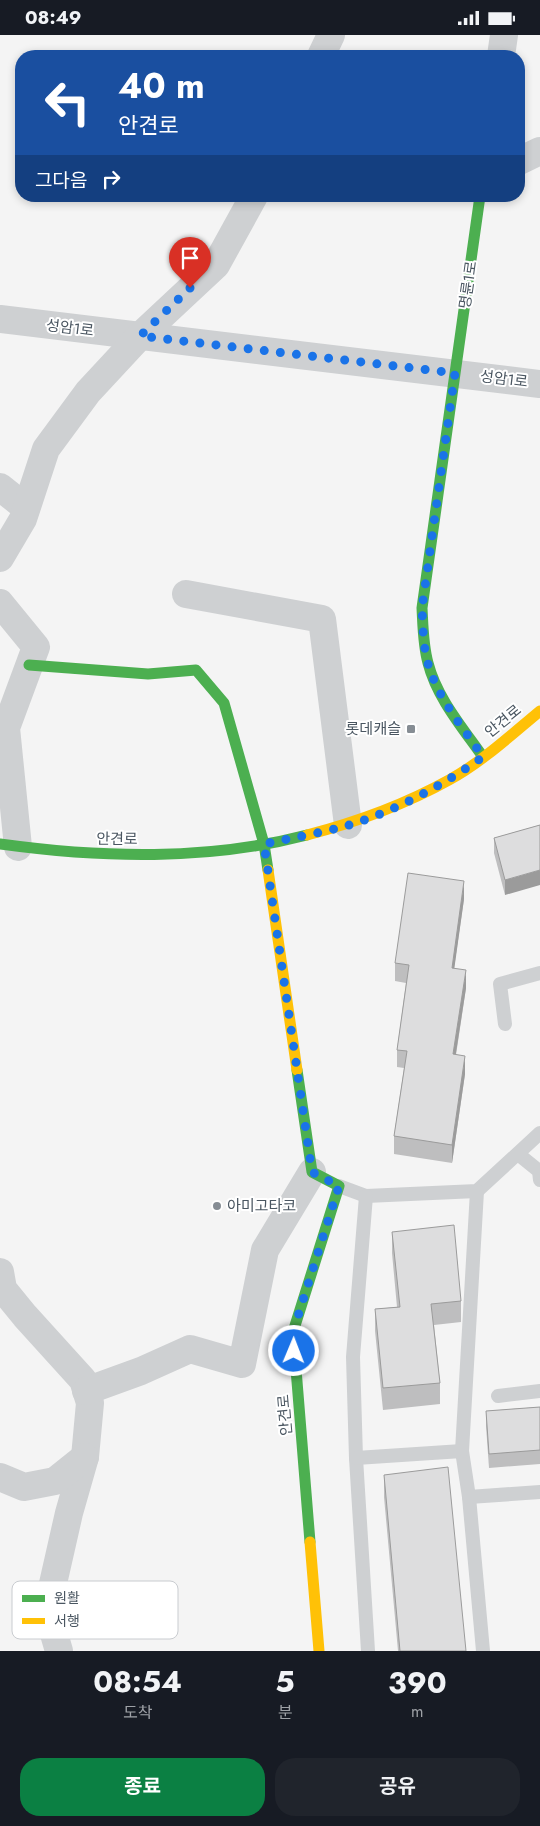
<!DOCTYPE html>
<html lang="ko">
<head>
<meta charset="utf-8">
<style>
	body { margin:0; font-family:Jost,"Noto Sans KR",sans-serif; background:#20242c; color:#f1f3f6; height:100vh; display:flex; flex-direction:column; font-size:19px; white-space:nowrap }
	* { box-sizing:border-box; margin:0 }
	p { font-size:16px; color:#9ea1a6 }
	.icon { flex:none; width:28px; height:28px; fill:none; stroke:currentColor; stroke-width:2; stroke-linecap:round; stroke-linejoin:round }
	.map { position:relative; height:1616px; overflow:hidden }
	.details { display:flex; flex-direction:column; background:#171b24; flex:1 }
	.details>* { flex:none }
	.guide { position:absolute; left:15px; top:15px; width:510px; height:152px; border-radius:20px; box-shadow:0 2px 8px #0003; background:#1a4fa0; color:#fff; overflow:hidden }
	.pin { position:absolute; display:grid; place-items:center; width:42px; height:42px; color:#fff; margin:-51px -21px; border-radius:50% 50% 50% 0; rotate:-45deg; box-shadow:0 0 5px #0007 }
	.pin .icon { rotate:45deg }
	.me { position:absolute; width:55px; margin:-28px; rotate:1deg; stroke-linejoin:round; filter:drop-shadow(0 0 4px #0008) }
	.turn { display:flex; align-items:center; gap:18px; height:105px; padding:0 20px; font-size:22px }
	.turn .icon { width:65px; height:65px; stroke-width:2.5 }
	.turn b { display:block; font-size:35px; line-height:42px }
	.then { display:flex; align-items:center; height:48px; padding:0 20px; background:#0003; gap:10px; font-size:19px }
	.eta { display:flex; justify-content:space-evenly; align-items:center; height:85px; text-align:center }
	.eta b { font-size:30px; font-weight:700; line-height:35px }
	.cta { display:flex; gap:10px; margin-top:auto; padding:10px 20px }
	.cta a { flex:1; height:58px; border-radius:20px; background:#0b8043; color:#fff; font-size:20px; font-weight:700; line-height:58px; text-align:center }
	.cta a+a { background:#20242c; color:#f1f3f6 }
	.status { display:flex; justify-content:space-between; align-items:center; height:35px; padding:0 25px; background:#171b24; direction:ltr }
	.status svg { height:14px; fill:currentColor }
	.map>svg:first-child { display:block }
	.lines { fill:none; stroke-linecap:round; stroke-linejoin:round }
	.lane { stroke:#ced0d2; stroke-width:14 }
	.street { stroke:#ced0d2; stroke-width:28 }
	.fast { stroke:#4caf50; stroke-width:11 }
	.slow { stroke:#ffc107; stroke-width:11 }
	.wall { fill:#bebebf }
	.shaded-wall { fill:#9b9b9b }
	.building { fill:#ddddde; stroke:#9b9b9b }
	.route { stroke:#1a73e8; stroke-width:9; stroke-dasharray:0 16.2 }
	.poi-dot { fill:#868d94; stroke:#fff; stroke-width:2 }
	.labels { text-anchor:middle; dominant-baseline:central; stroke-width:4; stroke-linejoin:round; paint-order:stroke }
	.street-label { font-size:15px; fill:#4a5661; stroke:#fff }
	.poi-label { font-size:15px; fill:#4a5661; stroke:#fff; text-anchor:end }
	.key { fill:#fff; stroke:#c9ccd0; stroke-width:1 }
	.key-label { font-size:14px; fill:#4a5661 }
</style>
</head>
<body>
<div class="status"><b>08:49</b><svg viewBox="0 0 49 12"><path d="M0 12V9h3v3zM5 12V6h3v6zM10 12V3h3v9zM15 12V0h3v12zM26 1h20v11H26zM47 4h2v5h-2z"/></svg></div>
<div class="map">
<svg width="540" height="1616" viewBox="0 0 540 1616">
	<rect width="100%" height="100%" fill="#f4f4f4"/>
	<g class="lines">
		<!-- lane -->
		<g class="lane">
			<polyline points="505,989 500,949 540,938"/>
			<polyline points="518,1119 539,1136 540,1145"/>
			<polyline points="339,1151 366,1161 477,1156 540,1098"/>
			<polyline points="477,1156 462,1416 469,1462 483,1616"/>
			<polyline points="366,1161 353,1322 356,1423 368,1616"/>
			<polyline points="498,1361 540,1356"/>
			<polyline points="356,1423 462,1416"/>
			<polyline points="469,1462 540,1457"/>
		</g>
		<!-- street -->
		<g class="street">
			<polyline points="321,21 331,0"/>
			<polyline points="501,21 504,0"/>
			<polyline points="519,126 540,116"/>
			<polyline points="0,284 540,349"/>
			<polyline points="0,452 20,468 27,470"/>
			<polyline points="0,523 23,484 46,414 88,357 140,301 216,230 254,161"/>
			<polyline points="186,559 322,584 348,790"/>
			<polyline points="0,568 36,612 6,693 18,812"/>
			<polyline points="0,1237 3,1254 25,1281 83,1345 90,1368 85,1422 69,1478 47,1575 59,1616"/>
			<polyline points="86,1356 141,1336 190,1314 242,1329 265,1215 312,1137"/>
			<polyline points="0,1442 24,1452 55,1446 85,1422"/>
		</g>
		<!-- fast -->
		<g class="fast">
			<path d="M480,161L422,573C423,591 423,610 428,628C437,663 462,692 483,722"/>
			<polyline points="29,630 148,639 196,635 224,668 264,809 268,835"/>
			<path d="M0,809C102,823 207,826 307,800"/>
			<polyline points="297,1035 312,1137 339,1151 293,1297 310,1507"/>
		</g>
		<!-- slow -->
		<g class="slow">
			<path d="M307,800C357,787 404,770 449,745C482,727 511,700 540,676"/>
			<polyline points="268,835 297,1035"/>
			<polyline points="310,1507 319,1616"/>
		</g>
	</g>
	<!-- wall -->
	<g class="wall">
		<polygon points="540,790 505,860 494,818 494,803"/>
		<polygon points="464,864 454,933 466,953 456,1020 465,1039 452,1128 394,1119 394,1101 404,1033 397,1032 397,1015 406,948 395,946 395,928"/>
		<polygon points="392,1197 461,1266 461,1287 434,1290 440,1348 440,1369 383,1375 375,1296 375,1274 397,1272 392,1218"/>
		<polygon points="540,1372 540,1429 489,1433 486,1391 486,1376"/>
		<polygon points="384,1440 466,1616 398,1616 384,1462"/>
	</g>
	<!-- shaded-wall -->
	<g class="shaded-wall">
		<polygon points="540,835 540,850 505,860 505,845"/>
		<polygon points="464,846 464,864 452,950 452,933"/>
		<polygon points="466,935 466,953 453,1037 453,1019"/>
		<polygon points="465,1021 465,1039 452,1128 452,1110"/>
	</g>
	<!-- building -->
	<g class="building">
		<polygon points="540,790 540,835 505,845 494,803"/>
		<polygon points="408,838 464,846 452,933 466,935 453,1019 465,1021 452,1110 394,1101 407,1016 397,1015 409,930 395,928"/>
		<polygon points="454,1190 461,1266 431,1269 440,1348 383,1353 375,1274 400,1272 392,1197"/>
		<polygon points="540,1372 540,1415 489,1419 486,1376"/>
		<polygon points="448,1432 466,1616 400,1616 384,1440"/>
	</g>
	<g class="lines">
		<!-- route -->
		<path class="route" d="M190,253L140,301L455,338L422,573C423,593 423,616 430,635C441,667 464,694 483,722C441,751 396,776 346,791C320,798 292,803 264,809L312,1137L339,1151L293,1297L294,1316"/>
	</g>
	<!-- markers -->
	<g class="poi-dot">
		<rect x="406" y="689" width="10" height="10" rx="2.5"/>
		<circle cx="217" cy="1171" r="5"/>
	</g>
	<g class="labels">
		<!-- street labels -->
		<g class="street-label">
			<text transform="translate(468 250) rotate(-82)">명륜1로</text>
			<text transform="translate(70 293) rotate(7)">성암1로</text>
			<text transform="translate(504 344) rotate(7)">성암1로</text>
			<text transform="translate(503 686) rotate(-39)">안견로</text>
			<text transform="translate(117 804) rotate(1)">안견로</text>
			<text transform="translate(285 1380) rotate(-95)">안견로</text>
		</g>
		<!-- poi labels -->
		<g class="poi-label">
			<text x="401" y="694">롯데캐슬</text>
			<text x="227" y="1171" text-anchor="start">아미고타코</text>
		</g>
	</g>
	<!-- legend -->
	<rect x="12" y="1546" width="166" height="58" rx="8" class="key"/>
	<rect x="22" y="1560" width="23" height="7" fill="#4caf50"/>
	<rect x="22" y="1583" width="23" height="6" fill="#ffc107"/>
	<g class="key-label">
		<text x="54" y="1568">원활</text>
		<text x="54" y="1591">서행</text>
	</g>
</svg>
<div class="pin" style="left:190px;top:253px;background:#d93025"><svg class="icon" aria-label="arrive" viewBox="0 0 24 24"><path d="M6 21V4h12l-3 4 3 4H6"/></svg></div>
<svg class="me" style="left:294px;top:1316px" viewBox="-20 -20 40 40"><circle r="17" fill="#1a73e8" stroke="#fff" stroke-width="3"/><path d="M0-11L8 9 0 5-8 9z" fill="#fff"/></svg>
<div class="guide">
<div class="turn"><svg class="icon" aria-label="left" viewBox="0 0 24 24"><path d="M17 20v-9H6M10 6l-5 5 5 5"/></svg><div><b>40 m</b>안견로</div></div>
<div class="then">그다음<svg class="icon" aria-label="right" viewBox="0 0 24 24"><path d="M7 20v-9h11M14 6l5 5-5 5"/></svg></div>
</div>
</div>
<section class="details">
<div class="eta">
<div><b>08:54</b><p>도착</p></div>
<div><b>5</b><p>분</p></div>
<div><b>390</b><p>m</p></div>
</div>
<div class="cta"><a>종료</a><a>공유</a></div>
</section>
</body>
</html>
